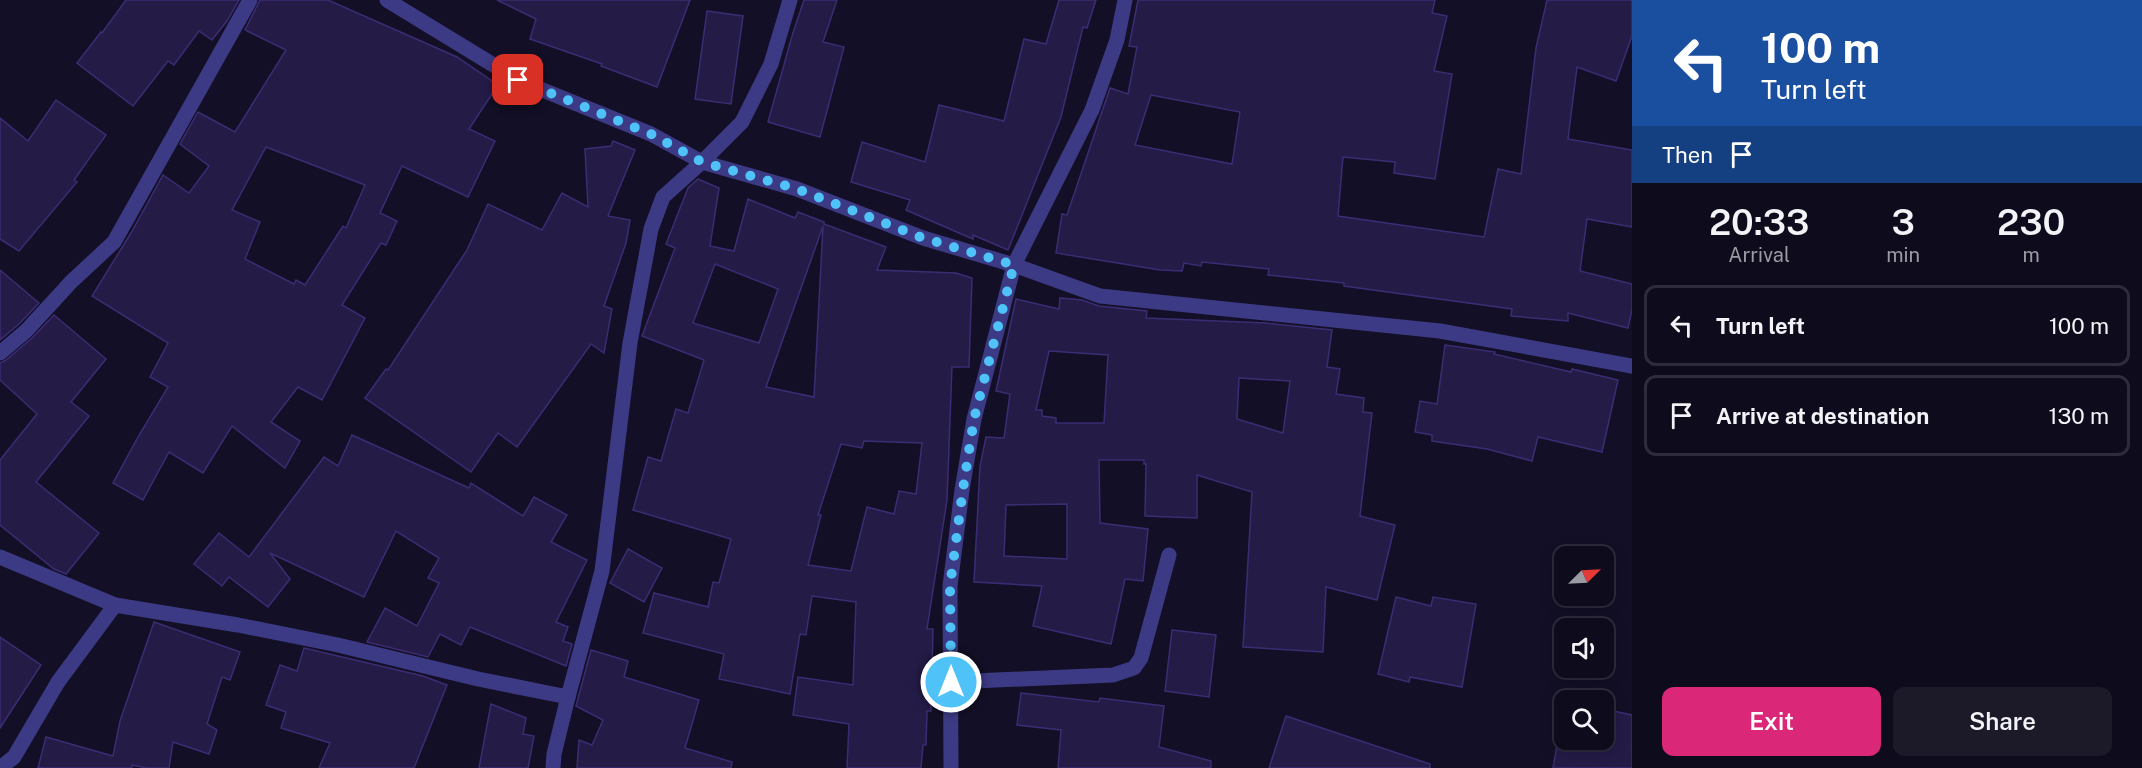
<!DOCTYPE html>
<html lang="en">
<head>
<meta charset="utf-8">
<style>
	body { margin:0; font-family:"Public Sans",sans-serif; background:#1c1929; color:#f1f3f6; height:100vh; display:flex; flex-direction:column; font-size:22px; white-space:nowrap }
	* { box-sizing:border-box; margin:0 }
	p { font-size:20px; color:#9b9ba3 }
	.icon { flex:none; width:33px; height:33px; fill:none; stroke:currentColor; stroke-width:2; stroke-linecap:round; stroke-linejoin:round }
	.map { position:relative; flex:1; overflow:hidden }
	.drawer { display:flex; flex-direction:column; background:#0e0b1c; width:510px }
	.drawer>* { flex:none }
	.top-card { background:#1a4fa0; color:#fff; overflow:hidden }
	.needle { width:39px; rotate:66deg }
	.controls { position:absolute; left:1554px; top:546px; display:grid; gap:12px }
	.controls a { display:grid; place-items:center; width:60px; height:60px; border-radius:12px; background:#0e0b1c; box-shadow:0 3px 15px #0003,0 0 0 2px #2e2b3b; font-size:30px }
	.pin { position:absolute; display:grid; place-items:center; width:51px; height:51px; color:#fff; margin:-26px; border-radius:12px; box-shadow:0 3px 9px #0006 }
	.me { position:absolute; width:66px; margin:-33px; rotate:0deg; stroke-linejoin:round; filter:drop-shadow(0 0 4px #0008) }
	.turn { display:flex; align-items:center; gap:21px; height:126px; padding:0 30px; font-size:27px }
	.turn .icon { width:78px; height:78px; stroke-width:2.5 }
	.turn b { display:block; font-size:42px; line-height:51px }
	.then { display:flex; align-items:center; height:57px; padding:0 30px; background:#0003; gap:12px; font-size:22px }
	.eta { display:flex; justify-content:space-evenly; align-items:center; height:102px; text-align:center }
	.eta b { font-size:36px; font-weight:600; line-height:42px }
	.button { display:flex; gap:12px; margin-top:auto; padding:12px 30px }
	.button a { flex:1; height:69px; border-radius:12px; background:#db2777; color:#fff; font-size:24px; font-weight:600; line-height:69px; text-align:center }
	.button a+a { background:#1c1929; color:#f1f3f6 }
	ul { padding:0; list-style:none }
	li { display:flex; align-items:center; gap:18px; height:81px; margin:0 12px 9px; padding:0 18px; border:3px solid #2e2b3b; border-radius:12px }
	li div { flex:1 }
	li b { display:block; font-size:22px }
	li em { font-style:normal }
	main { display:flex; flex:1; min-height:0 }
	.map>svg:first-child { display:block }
	.building { fill:#241b47; stroke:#3b2d73; stroke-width:1.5; fill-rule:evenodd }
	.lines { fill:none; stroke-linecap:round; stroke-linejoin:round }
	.minor { stroke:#3d3a85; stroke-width:15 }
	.route { stroke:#4fc3f7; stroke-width:10; stroke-dasharray:0 18 }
</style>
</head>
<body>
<main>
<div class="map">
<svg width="1632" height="768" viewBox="0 0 1632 768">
	<rect width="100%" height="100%" fill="#130f26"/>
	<!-- building -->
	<g class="building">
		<polygon points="126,0 239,0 227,21 212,40 199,31 174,65 168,61 133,106 77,63 101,32 102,33"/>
		<path d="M260,0H328L457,57L498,85L469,129L495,141L468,197L402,166L380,213L397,221L386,245L381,243L342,305L365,318L322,400L298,387L271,422L300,441L285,468L232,426L203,473L169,452L143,500L113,483L138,437L168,387L150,377L168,343L92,296L131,233L163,175L189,193L209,166L180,144L198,112L235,132L286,50L245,30ZM266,147L365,185L346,228L343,226L305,285L296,280L294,284L245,259L260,222L232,210Z"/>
		<polygon points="497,0 690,0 657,87 601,66 602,64 530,39 536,19"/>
		<polygon points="804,0 837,0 823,42 844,47 820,137 768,122 792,36"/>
		<polygon points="1059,0 1096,0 1087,28 1083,27 1061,117 1008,250 973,235 973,239 906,210 910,200 851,182 862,142 925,162 939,105 1004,121 1024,39 1046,44"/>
		<path d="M1138,0H1435L1432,13L1447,16L1434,71L1452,74L1435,179L1394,173L1395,162L1343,157L1338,216L1484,237L1498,169L1521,174L1536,48L1547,0H1632V36L1616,81L1577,67L1568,139L1632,150V227L1587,219L1580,271L1632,284V309L1628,328L1568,313V321L1511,316L1512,309L1344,286V283L1268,275L1269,269L1202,262L1201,266L1184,263L1182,271L1160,270L1056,253L1062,214L1067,215L1110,88L1128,94L1137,47L1129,46ZM1151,95L1240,112L1232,164L1135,145Z"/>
		<polygon points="707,11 743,16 731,104 695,99"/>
		<polygon points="56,100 106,135 74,180 77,182 19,251 0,239 0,118 28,141"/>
		<polygon points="613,141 635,150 608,216 630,220 626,243 604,306 612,309 604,353 591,344 517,447 498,433 471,472 365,398 386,369 388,370 467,250 488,204 542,230 562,193 588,207 585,149 611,146"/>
		<path d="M698,179L719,188L710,246L734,251L748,199L795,218L798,212L824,222V224L886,247L877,270L956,273L972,278L969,367H952L947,500L927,629H933L931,711H927L926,745H923L921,768H847L849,724L793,715L798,677L853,685L856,602L812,596L806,635L800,634L790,694L719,679L724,654L643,633L654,593L708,607L713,582L719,583L731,539L633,510L648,457L661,461L676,409L688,413L704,360L642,336L675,248L666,244L688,188ZM823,226L814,397L766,387ZM715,264L778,289L759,343L693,323ZM864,441L922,443L916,494L899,491L894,514L867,507L851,571L808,565L821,515H818L841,444L862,448Z"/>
		<polygon points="0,270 39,303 19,324 0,340"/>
		<path d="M1060,298L1082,300L1099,306L1147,311L1146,318L1266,323L1332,330L1327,367L1340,369L1336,394L1364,398L1363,412L1372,413L1360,516L1395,525L1377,600L1326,587L1323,652L1243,647L1252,492L1197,475V518L1145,516L1146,464H1144V460H1099L1100,523L1148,529L1143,581L1125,579L1111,644L1033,626L1042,586L974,582L980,466L986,437L1004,438L1010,394L996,391L1016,299L1059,309ZM1049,351L1108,355L1104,423H1056V418L1042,416V410H1036ZM1239,378L1290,381L1283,433L1237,419ZM1067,504V559L1004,556L1006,505Z"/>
		<polygon points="54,315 106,359 71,402 89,416 36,482 99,533 66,574 54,569 0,525 0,460 37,414 0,380 0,363 6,360 32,338"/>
		<polygon points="1445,345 1495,352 1494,354 1571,372 1572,369 1618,380 1602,452 1538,437 1532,461 1487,449 1432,441 1432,435 1415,432 1420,401 1437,404"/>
		<polygon points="352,435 469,488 471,483 523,516 534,497 567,515 551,542 587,560 556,622 568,627 563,641 572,644 566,666 470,627 461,645 440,634 428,657 367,642 385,608 417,626 439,583 428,578 439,558 396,531 364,597 270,553 290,579 268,607 229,577 222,586 194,564 219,533 249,557 324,457 338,466"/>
		<polygon points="628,549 662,568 644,602 610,583"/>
		<polygon points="1396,597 1431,606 1433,597 1476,604 1462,687 1410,677 1409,682 1378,674"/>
		<polygon points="154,622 240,652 230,680 222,677 207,724 217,730 209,754 173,742 169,768 146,768 132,765 132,768 38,768 46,737 113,756 120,721"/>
		<polygon points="1172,630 1216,635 1209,697 1165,691"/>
		<polygon points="0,637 41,665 0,728"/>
		<polygon points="304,648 423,676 447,685 414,768 319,768 330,743 281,728 286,712 266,705 280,665 297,671"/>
		<polygon points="591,650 628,661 624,677 699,700 685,748 732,762 731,768 577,768 579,740 592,745 603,720 576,706"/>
		<polygon points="1021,693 1099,702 1100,698 1164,706 1159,747 1211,761 1211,768 1058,768 1061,730 1017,725"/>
		<polygon points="491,704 526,718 523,734 534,736 528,768 479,768"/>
		<polygon points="1564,706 1564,740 1604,740 1604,709 1632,715 1632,768 1553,768"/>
		<polygon points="1286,716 1430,764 1430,768 1269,768"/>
	</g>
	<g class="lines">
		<!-- minor -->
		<g class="minor">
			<polyline points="387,0 518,80 651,134 702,162 797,189 923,238 1014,265 1100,296 1440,331 1632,366"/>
			<polyline points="0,353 26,331 71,282 114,242 250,0"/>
			<polyline points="0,557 115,605 238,625 338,645 478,679 568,697"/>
			<polyline points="951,682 1113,675 1134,668 1141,658 1169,555"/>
			<polyline points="0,768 14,757 58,682 115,605"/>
			<polyline points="553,768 554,754 568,697 602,571 630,343 651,229 663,197 702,162 742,122 771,64 790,0"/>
			<polyline points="951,768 950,586 962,490 974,419 1014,265 1092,110 1117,40 1125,0"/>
		</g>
	</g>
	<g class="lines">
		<!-- route -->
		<polyline class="route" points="518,80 651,134 702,162 797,189 923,238 1014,265 974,419 963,489 950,586 951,682"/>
	</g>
</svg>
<div class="controls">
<a><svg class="needle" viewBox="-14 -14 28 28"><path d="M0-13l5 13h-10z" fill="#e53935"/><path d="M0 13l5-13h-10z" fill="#9b9ba3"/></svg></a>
<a><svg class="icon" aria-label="sound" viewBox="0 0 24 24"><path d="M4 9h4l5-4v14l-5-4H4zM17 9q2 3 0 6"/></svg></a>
<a><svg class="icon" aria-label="search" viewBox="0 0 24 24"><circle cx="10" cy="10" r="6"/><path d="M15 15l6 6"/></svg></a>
</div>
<div class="pin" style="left:518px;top:80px;background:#d93025"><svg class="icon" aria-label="arrive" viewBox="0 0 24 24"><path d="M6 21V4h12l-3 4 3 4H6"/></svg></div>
<svg class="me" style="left:951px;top:682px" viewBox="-20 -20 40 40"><circle r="17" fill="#4fc3f7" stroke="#fff" stroke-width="3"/><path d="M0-11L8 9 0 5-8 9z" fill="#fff"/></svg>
</div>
<section class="drawer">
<div class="top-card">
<div class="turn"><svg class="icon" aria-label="left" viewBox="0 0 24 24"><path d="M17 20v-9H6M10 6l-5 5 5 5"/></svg><div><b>100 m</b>Turn left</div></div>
<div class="then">Then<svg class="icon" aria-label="arrive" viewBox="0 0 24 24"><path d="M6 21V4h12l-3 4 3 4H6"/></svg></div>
</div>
<div class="eta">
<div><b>20:33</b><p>Arrival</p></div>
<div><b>3</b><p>min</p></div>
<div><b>230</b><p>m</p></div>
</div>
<ul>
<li><svg class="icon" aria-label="left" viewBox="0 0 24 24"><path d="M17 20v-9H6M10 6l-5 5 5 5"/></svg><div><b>Turn left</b></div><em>100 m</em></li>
<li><svg class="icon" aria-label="arrive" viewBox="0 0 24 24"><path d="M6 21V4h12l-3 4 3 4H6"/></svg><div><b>Arrive at destination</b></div><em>130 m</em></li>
</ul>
<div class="button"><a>Exit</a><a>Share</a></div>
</section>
</main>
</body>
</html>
